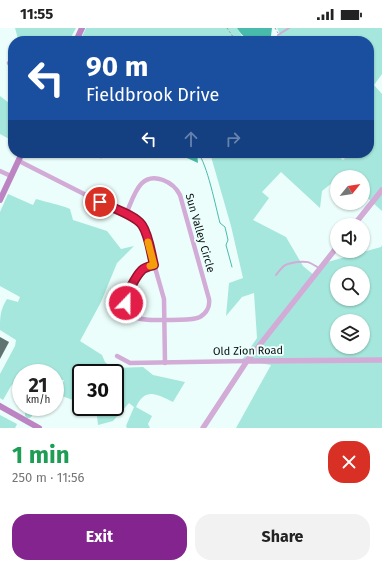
<!DOCTYPE html>
<html lang="en">
<head>
<meta charset="utf-8">
<style>
	body { margin:0; font-family:"Fira Sans",sans-serif; background:#f2f2f2; color:#222; height:100vh; display:flex; flex-direction:column; font-size:15px; white-space:nowrap }
	* { box-sizing:border-box; margin:0 }
	p { font-size:13px; color:#767676 }
	.icon { flex:none; width:22px; height:22px; fill:none; stroke:currentColor; stroke-width:2; stroke-linecap:round; stroke-linejoin:round }
	.map { position:relative; height:400px; overflow:hidden }
	.side { display:flex; flex-direction:column; background:#fff; flex:1 }
	.side>* { flex:none }
	.guide { position:absolute; left:8px; top:8px; width:366px; height:122px; border-radius:16px; box-shadow:0 1px 3px #0004; background:#1a4fa0; color:#fff; overflow:hidden }
	.needle { width:26px; rotate:60deg }
	.controls { position:absolute; left:330px; top:142px; display:grid; gap:8px }
	.controls a { display:grid; place-items:center; width:40px; height:40px; border-radius:50%; background:#fff; box-shadow:0 1px 3px #0004; font-size:20px }
	.speed { position:absolute; left:12px; top:336px; display:flex; gap:8px; font-size:20px; font-weight:700; text-align:center }
	.speed>* { display:grid; place-content:center; width:52px; height:52px; border-radius:50%; background:#fff; box-shadow:0 1px 3px #0004; line-height:1 }
	.speed small { font-size:10px; font-weight:400 }
	.speed .limit { border:2px solid #111; border-radius:6px; background:#fff; color:#111 }
	.pin { position:absolute; display:grid; place-items:center; width:34px; height:34px; color:#fff; margin:-17px; border:2px solid #fff; border-radius:50%; box-shadow:0 1px 4px #0007 }
	.me { position:absolute; width:44px; margin:-22px; rotate:22deg; stroke-linejoin:round; filter:drop-shadow(0 0 3px #0008) }
	.turn { display:flex; align-items:center; gap:14px; height:84px; padding:0 12px; font-size:18px }
	.turn .icon { width:52px; height:52px; stroke-width:2.5 }
	.turn b { display:block; font-size:28px; line-height:34px }
	.lanes { display:flex; align-items:center; height:38px; padding:0 12px; background:#0003; justify-content:center; gap:20px; direction:ltr }
	.lanes .off { opacity:.35 }
	.round { display:grid; place-items:center; flex:none; width:42px; height:42px; border-radius:16px; background:#f2f2f2 }
	.summary { display:flex; align-items:center; justify-content:space-between; height:68px; padding:0 12px }
	h1 { font-size:24px; font-weight:700; line-height:30px; color:#1e9e55 }
	.action { display:flex; gap:8px; margin-top:auto; padding:8px 12px }
	.action a { flex:1; height:46px; border-radius:16px; background:#83248f; color:#fff; font-size:16px; font-weight:700; line-height:46px; text-align:center }
	.action a+a { background:#f2f2f2; color:#222 }
	.status { display:flex; justify-content:space-between; align-items:center; height:28px; padding:0 20px; background:#fff; direction:ltr }
	.status svg { height:11px; fill:currentColor }
	.map>svg:first-child { display:block }
	.green { fill:#a5e7dc; fill-rule:evenodd }
	.water { fill:#49bbac }
	.lines { fill:none; stroke-linecap:round; stroke-linejoin:round }
	.stream { stroke:#49bbac; stroke-width:1 }
	.building { fill:#5f7370 }
	.path { stroke:#919f9d; stroke-width:1; stroke-dasharray:2 2; stroke-linecap:butt }
	.service { stroke:#d2abd6; stroke-width:2 }
	.minor { stroke:#d2abd6; stroke-width:4.5 }
	.tertiary { stroke:#d2abd6; stroke-width:5.5 }
	.secondary { stroke:#bd84c4; stroke-width:6 }
	.route-casing { stroke:#92132f; stroke-width:10 }
	.route { stroke:#e11d48; stroke-width:7 }
	.slow { stroke:#f59e0b; stroke-width:7 }
	.labels { text-anchor:middle; dominant-baseline:central; stroke-width:4; stroke-linejoin:round; paint-order:stroke }
	.street-label { font-size:11px; fill:#070e0d; stroke:#ebfefb }
</style>
</head>
<body>
<div class="status"><b>11:55</b><svg viewBox="0 0 49 12"><path d="M0 12V9h3v3zM5 12V6h3v6zM10 12V3h3v9zM15 12V0h3v12zM26 1h20v11H26zM47 4h2v5h-2z"/></svg></div>
<div class="map">
<svg width="382" height="400" viewBox="0 0 382 400">
	<rect width="100%" height="100%" fill="#ebfefb"/>
	<!-- green -->
	<g class="green">
		<polygon points="15,0 76,0 69,13 48,13 43,8 41,13 21,13 18,11"/>
		<polygon points="86,0 237,0 245,13 80,13"/>
		<path d="M277,0H382V46L374,57L382,66V183L363,166V149H346L343,147L340,149H337V151L322,163L320,180L281,144L262,164L269,170L253,192L286,209L303,238L315,248L324,235L381,219L382,217V400H236L271,337L242,332L257,310L254,265L242,269L226,288L229,255L243,250L231,198L210,125H334L343,132L350,125H369V13H272L280,6ZM337,245H363V271H337ZM337,293H363V319H337Z"/>
		<polygon points="0,68 13,78 13,113 0,106"/>
		<path d="M8,166L33,177L36,171C48,175 59,176 70,181L73,192L107,203L121,221L134,218L117,235L101,274L80,313L102,327L105,334L110,338L116,340L143,339L153,347L185,354L173,374C157,366 145,359 136,379L152,388L148,396L150,400H127L126,398L134,379L129,375L113,393L98,397L96,379H115V345H81V375L62,368L60,363L64,352H62L56,360H55V345H34V343L21,345V348L11,358L3,372L0,370V346L15,318L16,312L0,302C0,289 0,282 7,271L18,274L20,269L0,258V184Z"/>
		<polygon points="25,379 36,379 32,384 32,388 30,390 27,390 25,388"/>
		<polygon points="0,387 17,396 15,400 0,400"/>
	</g>
	<!-- water -->
	<g class="water">
		<path d="M237,0H272L271,8L266,13C251,13 245,13 237,0Z"/>
		<polygon points="176,125 197,125 198,135"/>
	</g>
	<g class="lines">
		<!-- stream -->
		<path class="stream" d="M198,125C207,135 216,180 220,195L225,199L228,212L226,217L232,239"/>
	</g>
	<!-- building -->
	<polygon class="building" points="0,309 9,314 0,331"/>
	<g class="lines">
		<!-- path -->
		<g class="path">
			<polyline points="227,0 236,13"/>
			<polyline points="275,0 278,5"/>
			<polyline points="271,13 276,9"/>
		</g>
		<!-- service -->
		<g class="service">
			<polyline points="278,7 289,0"/>
			<path d="M276,247C284,237 284,236 297,234C309,233 309,234 319,240"/>
		</g>
		<!-- minor -->
		<g class="minor">
			<polyline points="9,35 13,40"/>
			<polyline points="97,125 101,128"/>
			<polyline points="19,133 88,168 135,190 140,194 144,201 164,271 165,335"/>
			<polyline points="0,143 11,148"/>
			<path d="M126,186C134,169 139,143 163,152C171,155 176,159 180,167L209,271C210,278 207,285 200,289C192,293 179,291 170,292C147,292 111,295 131,259C138,247 140,241 154,237"/>
			<polyline points="117,328 130,335 247,333"/>
		</g>
		<!-- tertiary -->
		<g class="tertiary">
			<polyline points="354,197 382,162"/>
			<polyline points="247,333 382,332"/>
			<polyline points="203,400 247,333 337,219"/>
		</g>
		<!-- secondary -->
		<g class="secondary">
			<polyline points="76,13 82,0"/>
			<polyline points="0,172 22,125"/>
			<polyline points="0,378 39,400"/>
		</g>
	</g>
	<g class="lines">
		<defs>
			<path id="route" d="M100,174C112,180 135,187 142,197C149,207 151,226 154,237C150,238 145,239 142,242C136,248 126,266 126,275"/>
		</defs>
		<!-- route casing -->
		<use href="#route" class="route-casing"/>
		<!-- route -->
		<use href="#route" class="route"/>
		<!-- slow -->
		<polyline class="slow" points="148,214 154,237 150,238"/>
	</g>
	<g class="labels">
		<!-- street labels -->
		<g class="street-label">
			<text transform="translate(200 205) rotate(74)">Sun Valley Circle</text>
			<text transform="translate(248 323) rotate(-1)">Old Zion Road</text>
		</g>
	</g>
</svg>
<div class="controls">
<a><svg class="needle" viewBox="-14 -14 28 28"><path d="M0-13l5 13h-10z" fill="#e53935"/><path d="M0 13l5-13h-10z" fill="#767676"/></svg></a>
<a><svg class="icon" aria-label="sound" viewBox="0 0 24 24"><path d="M4 9h4l5-4v14l-5-4H4zM17 9q2 3 0 6"/></svg></a>
<a><svg class="icon" aria-label="search" viewBox="0 0 24 24"><circle cx="10" cy="10" r="6"/><path d="M15 15l6 6"/></svg></a>
<a><svg class="icon" aria-label="layers" viewBox="0 0 24 24"><path d="M12 4l9 5-9 5-9-5zM3 14l9 5 9-5"/></svg></a>
</div>
<div class="speed"><div>21<small>km/h</small></div><div class="limit">30</div></div>
<div class="pin" style="left:100px;top:174px;background:#d93025"><svg class="icon" aria-label="arrive" viewBox="0 0 24 24"><path d="M6 21V4h12l-3 4 3 4H6"/></svg></div>
<svg class="me" style="left:126px;top:275px" viewBox="-20 -20 40 40"><circle r="17" fill="#e11d48" stroke="#fff" stroke-width="3"/><path d="M0-11L8 9 0 5-8 9z" fill="#fff"/></svg>
<div class="guide">
<div class="turn"><svg class="icon" aria-label="left" viewBox="0 0 24 24"><path d="M17 20v-9H6M10 6l-5 5 5 5"/></svg><div><b>90 m</b>Fieldbrook Drive</div></div>
<div class="lanes"><svg class="icon" aria-label="left" viewBox="0 0 24 24"><path d="M17 20v-9H6M10 6l-5 5 5 5"/></svg><svg class="icon off" aria-label="ahead" viewBox="0 0 24 24"><path d="M12 20V5M6 11l6-6 6 6"/></svg><svg class="icon off" aria-label="right" viewBox="0 0 24 24"><path d="M7 20v-9h11M14 6l5 5-5 5"/></svg></div>
</div>
</div>
<section class="side">
<div class="summary"><div><h1>1 min</h1><p>250 m · 11:56</p></div><a class="round" style="background:#d93025;color:#fff"><svg class="icon" aria-label="close" viewBox="0 0 24 24"><path d="M6 6l12 12M18 6L6 18"/></svg></a></div>
<div class="action"><a>Exit</a><a>Share</a></div>
</section>
</body>
</html>
